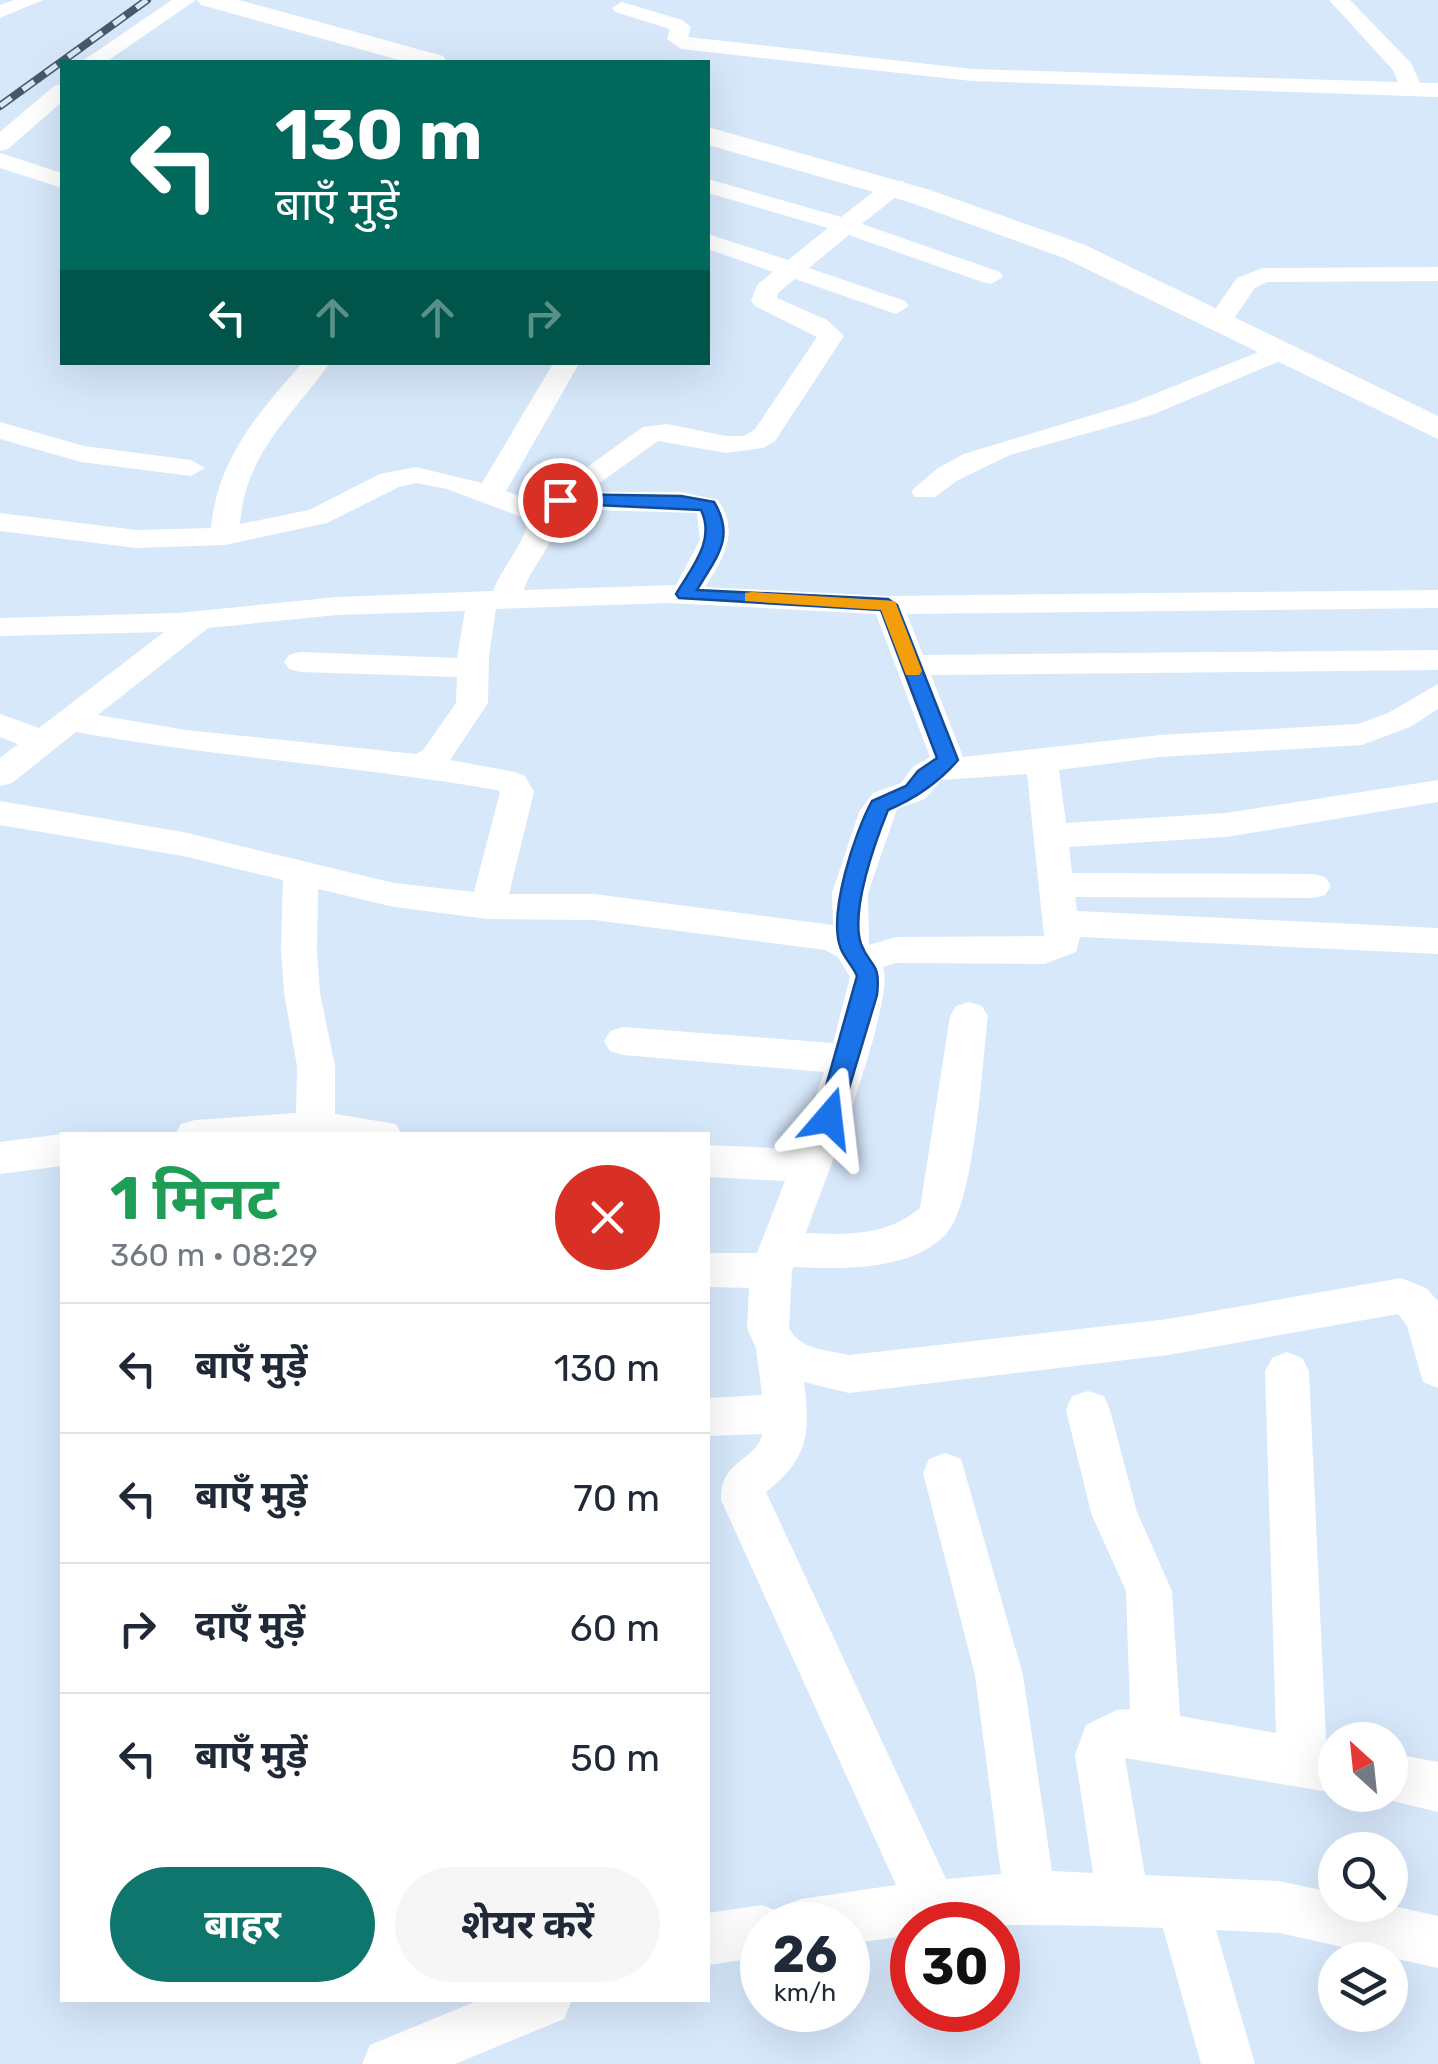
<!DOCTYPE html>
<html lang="hi">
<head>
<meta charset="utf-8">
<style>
	body { margin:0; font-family:Rubik,"Noto Sans Devanagari",sans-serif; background:#f6f6f7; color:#1f2937; height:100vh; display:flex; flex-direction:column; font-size:38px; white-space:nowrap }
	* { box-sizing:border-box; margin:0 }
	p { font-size:32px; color:#747a83 }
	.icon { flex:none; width:55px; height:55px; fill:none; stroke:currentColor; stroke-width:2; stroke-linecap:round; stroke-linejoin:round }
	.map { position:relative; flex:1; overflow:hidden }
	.panel { position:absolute; left:60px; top:1132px; width:650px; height:870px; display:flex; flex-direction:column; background:#fff; border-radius:0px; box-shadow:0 10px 40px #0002 }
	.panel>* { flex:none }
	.top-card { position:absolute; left:60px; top:60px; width:650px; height:305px; border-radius:0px; box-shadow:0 10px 40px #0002; background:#00695c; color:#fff; overflow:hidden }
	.needle { width:65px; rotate:333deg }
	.buttons { position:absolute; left:1318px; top:1722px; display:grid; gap:20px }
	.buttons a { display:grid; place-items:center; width:90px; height:90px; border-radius:50%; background:#fff; box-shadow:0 10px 40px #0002; font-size:50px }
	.speed { position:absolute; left:740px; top:1902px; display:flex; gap:20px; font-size:50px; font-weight:700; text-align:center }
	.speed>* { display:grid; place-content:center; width:130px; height:130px; border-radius:50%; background:#fff; box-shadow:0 10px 40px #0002; line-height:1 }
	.speed small { font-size:25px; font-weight:400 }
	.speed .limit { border:15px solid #d22; background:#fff; color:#111 }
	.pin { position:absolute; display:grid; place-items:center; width:85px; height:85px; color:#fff; margin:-42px; border:5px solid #fff; border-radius:50%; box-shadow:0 2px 10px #0007 }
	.me { position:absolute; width:110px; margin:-55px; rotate:17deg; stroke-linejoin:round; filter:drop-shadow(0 0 8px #0008) }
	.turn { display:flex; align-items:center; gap:35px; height:210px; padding:0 50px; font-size:45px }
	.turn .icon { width:130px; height:130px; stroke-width:2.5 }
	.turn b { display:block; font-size:70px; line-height:85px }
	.lanes { display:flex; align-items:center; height:95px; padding:0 50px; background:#0003; justify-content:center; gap:50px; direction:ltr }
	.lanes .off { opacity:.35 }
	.round { display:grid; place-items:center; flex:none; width:105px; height:105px; border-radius:52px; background:#f6f6f7 }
	.overview { display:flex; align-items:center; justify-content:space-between; height:170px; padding:0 50px }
	h1 { font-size:60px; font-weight:700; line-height:75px; color:#1e9e55 }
	.button { display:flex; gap:20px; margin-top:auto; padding:20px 50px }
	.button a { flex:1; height:115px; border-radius:60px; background:#0f766e; color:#fff; font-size:40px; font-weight:700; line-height:115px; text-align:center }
	.button a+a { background:#f6f6f7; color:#1f2937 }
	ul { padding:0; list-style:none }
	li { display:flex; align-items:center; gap:30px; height:130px; padding:0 50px; border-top:2px solid #e0e1e3 }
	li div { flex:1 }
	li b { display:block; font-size:38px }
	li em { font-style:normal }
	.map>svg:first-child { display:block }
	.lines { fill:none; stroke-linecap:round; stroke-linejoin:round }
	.minor { fill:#fff; fill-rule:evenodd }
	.major { fill:#fff; fill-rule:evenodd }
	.rail-casing { stroke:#47586a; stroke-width:8 }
	.rail { stroke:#d7e8fb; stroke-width:5; stroke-dasharray:14; stroke-linecap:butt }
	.route { fill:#1a73e8; stroke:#114b97; stroke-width:2.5 }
	.slow { fill:#f59e0b }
</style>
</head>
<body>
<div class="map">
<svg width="1438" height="2064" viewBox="0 0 1438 2064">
	<rect width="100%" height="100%" fill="#d7e8fb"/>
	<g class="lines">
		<!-- minor -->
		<g class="minor">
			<polygon points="14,0 43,0 0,18 0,5"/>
			<polygon points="172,0 196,0 106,62 81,62"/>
			<polygon points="1329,0 1350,0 1411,63 1420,83 1438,83 1438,97 972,81 681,49 667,39 670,29 615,12 612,8 622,2 682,20 691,27 688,37 972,69 1398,82 1393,70"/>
			<polygon points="62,84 62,102 8,149 0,151 0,132 54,86"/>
			<polygon points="0,153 62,173 62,188 0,168"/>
			<path d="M708,179L841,217L887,181H903L907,186L903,191L862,224L1000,272L1003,277L991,284L982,282L849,235L809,268L905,301L909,306L896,314L795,279L778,293L777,298L827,320L844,336L775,441L763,448L726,453L658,441L587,492H681L718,500C740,532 724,557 705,587L888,596L1438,590V608L907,614L923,655L1438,650V670L931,675L963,757L1160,735L1358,724L1388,713L1438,684V709L1410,727L1362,745L1160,757L1059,770L1066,823L1226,813L1438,780V802L1226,837L1069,847L1072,873L1313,874L1325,877L1331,886L1325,895L1313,898L1075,897L1077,911L1438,928V954L1080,937L1076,952L1044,964L896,963L883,967C896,1003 822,1188 806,1233C847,1235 887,1236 920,1208L950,1016L956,1006L969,1002L982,1006L988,1016C982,1064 975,1201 947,1233C912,1272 841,1269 793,1267L792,1271L789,1328C800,1350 827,1350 849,1355L1168,1319L1401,1278L1426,1288L1438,1301V1388L1423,1382L1407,1326L1398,1314L1168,1355L849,1393L804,1382C811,1434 808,1459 766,1492L946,1879L1001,1874L975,1675L923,1473L929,1459L945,1453L961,1459L1023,1675L1052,1871L1093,1873L1075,1755L1086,1725L1117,1710L1130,1709L1126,1591L1091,1513L1066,1410L1072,1396L1088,1391L1104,1396L1110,1410L1137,1512L1172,1591L1180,1716L1276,1733L1265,1371L1272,1358L1287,1352L1302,1358L1309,1371L1326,1741L1335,1743V1793L1125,1758L1145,1875L1279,1881L1335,1893V1905H1389L1438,1916V1968L1279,1933L1216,1930L1255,2064H1201L1163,1928C1077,1924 997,1925 912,1925V1935L848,1944V1925H762V1957L708,1965V1913L762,1905L780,1912L782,1906L801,1899L896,1885L721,1500C719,1460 757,1461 762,1434L708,1436V1398L762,1395L756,1348L747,1328L749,1288L708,1287V1253H757L785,1181L708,1177V1145L797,1149L824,1072L623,1055L610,1051L604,1041L610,1031L623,1027L833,1043L850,977L838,957L825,950L594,920L488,919L394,907L318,889L317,950L320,993L335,1066V1114L396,1124L402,1135H175L181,1124L195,1120L296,1113L297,1066L284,993L281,950L283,880L183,856L0,825V801L183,832L394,883L474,892L500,792L497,790C357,766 215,757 76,732L12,783L0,786V758L18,744L0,737V714L39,728L164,632L0,636V618L178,613L337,597L493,591C501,568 528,540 527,519L447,489L416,483L399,487L327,523L225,545L136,548L0,531V513L136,530L211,528C217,459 259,412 303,362L329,364C291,417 245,454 240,524L309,510L380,474L416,467L482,483L554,362H580L506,491L537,503L643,427L667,424L726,436H744L755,429L817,337L755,306L751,301L757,285L773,272L708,249V234L788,260L828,228L708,193ZM565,509L697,513L700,540L676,585L524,590C531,565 560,540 555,516ZM669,603L876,614L930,757L913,767L901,783L873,793L859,812L832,893L833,925L594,894H509L534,792L525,776L515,772L450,760L488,703L489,656L496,609ZM465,611L457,658L300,652L289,655L284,662L289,669L300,672L457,677L456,703L423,750L416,754L186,730L98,715L208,628L337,615ZM1027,774L1044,936L896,937L869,945L868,893L897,809L925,799L941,780Z"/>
			<polygon points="1438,267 1438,281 1267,282 1255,288 1228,327 1210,327 1206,322 1237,278 1263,268"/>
			<polygon points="1278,344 1291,352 1287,358 1152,415 1010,455 958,480 935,497 915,497 911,491 938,468 964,454 1132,403"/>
			<polygon points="0,422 84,446 191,460 205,468 191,476 81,462 0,439"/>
			<polygon points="62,1134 62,1166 0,1174 0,1142"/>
			<polygon points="1390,1753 1438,1762 1438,1812 1372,1796 1390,1795"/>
			<polygon points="479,2000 572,2000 564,2019 455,2064 362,2064 370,2045"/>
		</g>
		<!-- major -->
		<g class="major">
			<polygon points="197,0 239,0 443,56 447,62 406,62 201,5"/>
			<polygon points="708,127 930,190 1085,245 1438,416 1438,439 1064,258 909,202 708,145"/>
		</g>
		<defs>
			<polyline id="rail" points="0,106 147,0"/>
		</defs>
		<!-- rail casing -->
		<use href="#rail" class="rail-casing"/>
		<!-- rail -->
		<use href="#rail" class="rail"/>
	</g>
	<!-- route -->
	<path class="route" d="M560,494L681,496L714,502C736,538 716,557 697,590L888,599L897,605L958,760C939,782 914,799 888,810C875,842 850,911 861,944C870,968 881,961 877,995L838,1125H821L817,1118L857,976C853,966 845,959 841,949C827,915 855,832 872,801L906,786L918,771L937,758L881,610L679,598L676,594C691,568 716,541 701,510L554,503L552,500Z"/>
	<!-- slow -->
	<polygon class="slow" points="752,592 895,601 922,671 919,675 906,675 881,610 745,601 745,593"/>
</svg>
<div class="buttons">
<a><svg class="needle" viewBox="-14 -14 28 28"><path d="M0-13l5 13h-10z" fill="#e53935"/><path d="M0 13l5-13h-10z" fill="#747a83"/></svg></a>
<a><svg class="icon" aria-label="search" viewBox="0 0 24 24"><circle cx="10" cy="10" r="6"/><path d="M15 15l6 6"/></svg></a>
<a><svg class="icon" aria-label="layers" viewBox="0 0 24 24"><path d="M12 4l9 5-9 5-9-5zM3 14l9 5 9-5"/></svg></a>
</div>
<div class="speed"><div>26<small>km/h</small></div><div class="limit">30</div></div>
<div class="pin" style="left:560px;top:500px;background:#d93025"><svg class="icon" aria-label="arrive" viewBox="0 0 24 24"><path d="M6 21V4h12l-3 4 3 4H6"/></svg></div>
<svg class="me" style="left:829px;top:1118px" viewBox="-20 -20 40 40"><path d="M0-17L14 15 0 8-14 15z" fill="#1a73e8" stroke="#fff" stroke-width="4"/></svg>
<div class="top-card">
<div class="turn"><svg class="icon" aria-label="left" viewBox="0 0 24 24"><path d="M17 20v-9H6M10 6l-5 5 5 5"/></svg><div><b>130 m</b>बाएँ मुड़ें</div></div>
<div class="lanes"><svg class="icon" aria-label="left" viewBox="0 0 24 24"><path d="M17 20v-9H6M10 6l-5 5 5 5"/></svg><svg class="icon off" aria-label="ahead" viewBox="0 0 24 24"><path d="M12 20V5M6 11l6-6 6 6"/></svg><svg class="icon off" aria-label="ahead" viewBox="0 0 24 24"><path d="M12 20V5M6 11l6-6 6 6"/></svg><svg class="icon off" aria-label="right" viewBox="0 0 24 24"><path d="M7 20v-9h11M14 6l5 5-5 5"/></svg></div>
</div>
<section class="panel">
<div class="overview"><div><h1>1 मिनट</h1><p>360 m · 08:29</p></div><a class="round" style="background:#d93025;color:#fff"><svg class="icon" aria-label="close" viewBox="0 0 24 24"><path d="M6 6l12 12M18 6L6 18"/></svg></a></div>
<ul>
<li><svg class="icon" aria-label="left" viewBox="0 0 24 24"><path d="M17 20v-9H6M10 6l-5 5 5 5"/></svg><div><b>बाएँ मुड़ें</b></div><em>130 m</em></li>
<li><svg class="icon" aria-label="left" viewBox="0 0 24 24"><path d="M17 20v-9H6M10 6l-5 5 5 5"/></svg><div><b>बाएँ मुड़ें</b></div><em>70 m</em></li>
<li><svg class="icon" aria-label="right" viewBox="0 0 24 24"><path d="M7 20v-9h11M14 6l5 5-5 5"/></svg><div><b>दाएँ मुड़ें</b></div><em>60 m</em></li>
<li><svg class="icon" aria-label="left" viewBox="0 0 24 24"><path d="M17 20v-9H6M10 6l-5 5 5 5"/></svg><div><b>बाएँ मुड़ें</b></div><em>50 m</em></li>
</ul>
<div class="button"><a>बाहर</a><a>शेयर करें</a></div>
</section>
</div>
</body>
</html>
